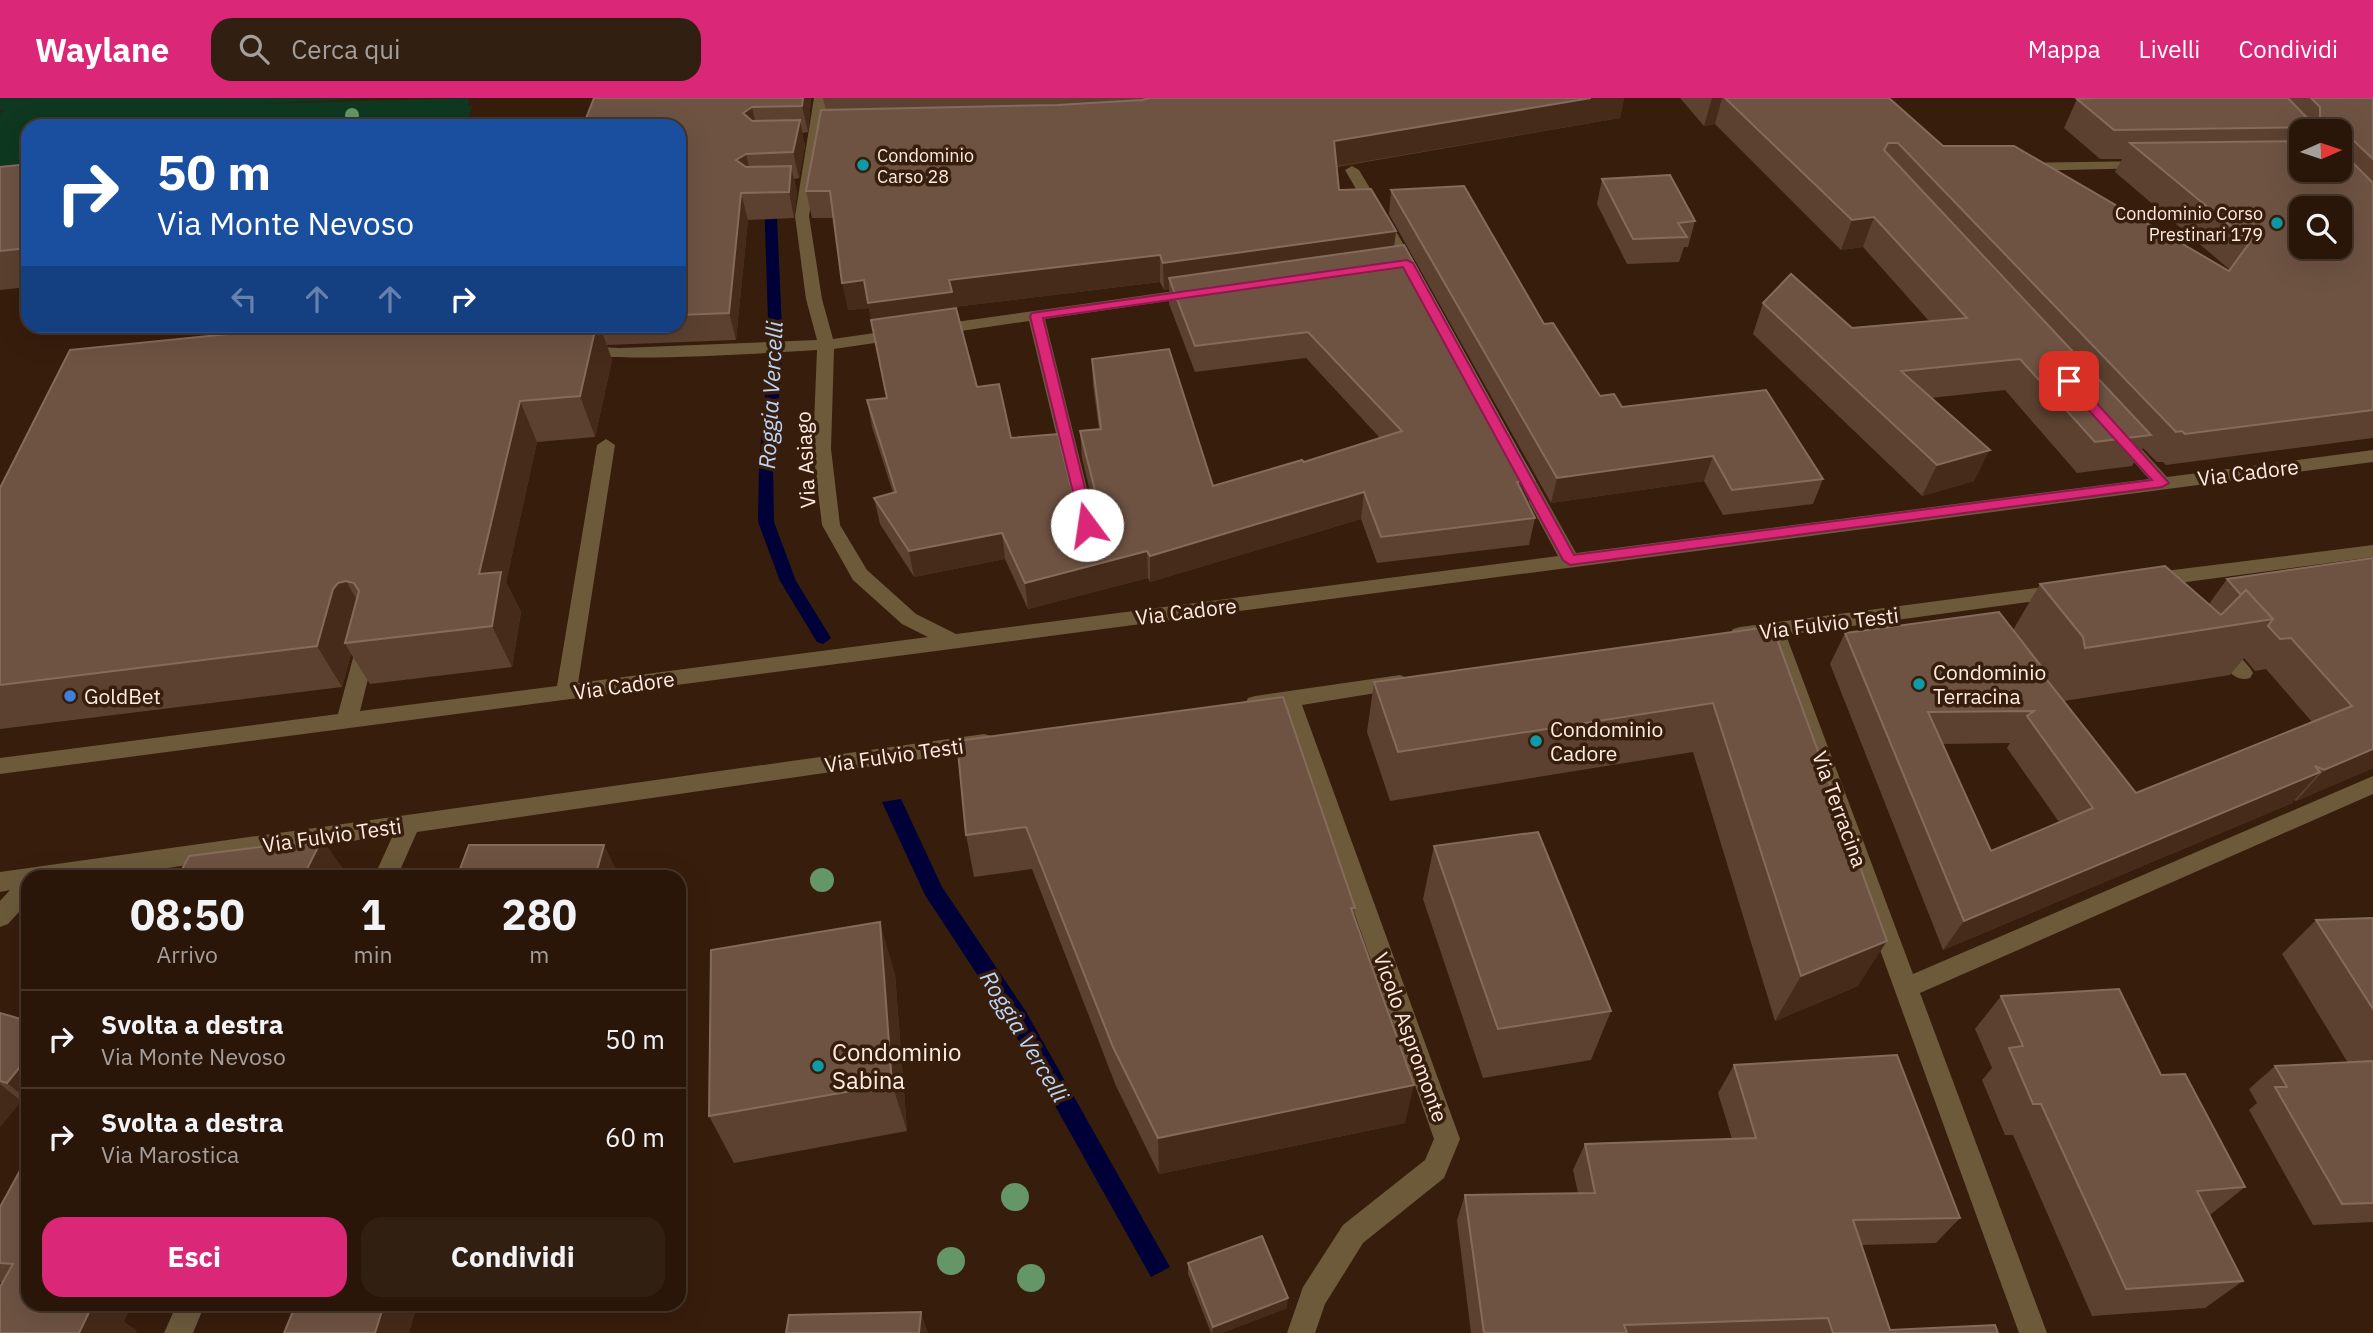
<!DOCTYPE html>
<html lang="it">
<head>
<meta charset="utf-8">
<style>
	body { margin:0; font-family:"IBM Plex Sans",sans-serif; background:#311f12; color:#f1f3f6; height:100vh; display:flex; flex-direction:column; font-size:26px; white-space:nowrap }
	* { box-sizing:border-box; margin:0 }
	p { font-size:23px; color:#a59f9c }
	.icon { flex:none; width:38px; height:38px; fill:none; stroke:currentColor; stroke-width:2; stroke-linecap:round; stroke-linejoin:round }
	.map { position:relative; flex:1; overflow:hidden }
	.side { position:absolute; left:21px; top:772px; width:665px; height:441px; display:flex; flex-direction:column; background:#291609; border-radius:21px; box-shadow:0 7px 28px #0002,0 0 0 2px #45352a }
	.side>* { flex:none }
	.banner { position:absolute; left:21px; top:21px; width:665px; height:214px; border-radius:21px; box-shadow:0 7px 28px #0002,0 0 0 2px #45352a; background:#1a4fa0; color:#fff; overflow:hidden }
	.needle { width:46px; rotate:87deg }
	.controls { position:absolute; left:2289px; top:21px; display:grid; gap:14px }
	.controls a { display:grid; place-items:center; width:63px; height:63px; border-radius:14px; background:#291609; box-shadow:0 7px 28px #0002,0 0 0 2px #45352a; font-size:35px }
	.pin { position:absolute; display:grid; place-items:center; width:60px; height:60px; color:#fff; margin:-30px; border-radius:14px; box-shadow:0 4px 10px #0006 }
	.me { position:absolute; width:77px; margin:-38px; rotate:346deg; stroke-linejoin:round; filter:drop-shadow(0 0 5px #0008) }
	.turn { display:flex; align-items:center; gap:24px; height:147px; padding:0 21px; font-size:32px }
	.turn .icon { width:91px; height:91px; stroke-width:2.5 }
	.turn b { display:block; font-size:49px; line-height:60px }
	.lanes { display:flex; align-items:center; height:66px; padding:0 21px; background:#0003; justify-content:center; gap:35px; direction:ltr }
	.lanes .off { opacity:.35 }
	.eta { display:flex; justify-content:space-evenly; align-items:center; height:119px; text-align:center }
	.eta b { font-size:42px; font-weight:700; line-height:49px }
	.action { display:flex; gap:14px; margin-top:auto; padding:14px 21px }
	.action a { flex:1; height:80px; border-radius:21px; background:#db2777; color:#fff; font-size:28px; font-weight:700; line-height:80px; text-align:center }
	.action a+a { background:#311f12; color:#f1f3f6 }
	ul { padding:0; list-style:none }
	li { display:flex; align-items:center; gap:21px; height:98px; padding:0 21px; border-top:2px solid #45352a }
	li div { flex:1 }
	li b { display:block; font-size:26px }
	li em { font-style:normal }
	header { display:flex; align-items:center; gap:42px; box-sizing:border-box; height:98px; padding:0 35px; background:#db2777; color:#fff }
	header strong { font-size:33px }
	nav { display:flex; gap:38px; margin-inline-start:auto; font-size:24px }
	.search { width:490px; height:63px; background:#311f12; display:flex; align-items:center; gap:18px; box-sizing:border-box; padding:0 24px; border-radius:21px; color:#a59f9c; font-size:26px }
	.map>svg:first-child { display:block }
	.green { fill:#0e381f }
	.water { fill:#000039 }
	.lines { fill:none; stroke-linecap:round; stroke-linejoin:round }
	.stream { fill:#000039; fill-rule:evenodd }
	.minor { fill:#6c5a3b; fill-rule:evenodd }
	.tree { fill:#649667 }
	.wall { fill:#5c4130; fill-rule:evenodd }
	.shaded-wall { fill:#462b1a }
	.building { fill:#6e5343; stroke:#846b5c; stroke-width:2; fill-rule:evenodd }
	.route { fill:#db2777; stroke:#8e194d; stroke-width:2 }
	.culture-dot { fill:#0f9aa8; stroke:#371d0c; stroke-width:2.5 }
	.shop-dot { fill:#3f7fe0; stroke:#371d0c; stroke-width:2.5 }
	.labels { text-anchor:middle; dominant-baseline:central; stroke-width:7; stroke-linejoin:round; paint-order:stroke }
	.far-poi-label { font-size:18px; fill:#feebe1; stroke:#371d0c; text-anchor:start }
	.street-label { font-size:21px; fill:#feebe1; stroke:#371d0c }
	.poi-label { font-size:21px; fill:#feebe1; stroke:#371d0c; text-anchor:start }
	.water-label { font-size:23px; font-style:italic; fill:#bcd4f9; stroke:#371d0c }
	.near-poi-label { font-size:24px; fill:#feebe1; stroke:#371d0c; text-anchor:start }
</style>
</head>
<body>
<header>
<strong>Waylane</strong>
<div class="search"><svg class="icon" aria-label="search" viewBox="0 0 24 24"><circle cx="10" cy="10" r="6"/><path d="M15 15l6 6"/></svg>Cerca qui</div>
<nav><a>Mappa</a><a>Livelli</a><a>Condividi</a></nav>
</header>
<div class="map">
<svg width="2373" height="1235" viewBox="0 0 2373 1235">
	<rect width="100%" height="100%" fill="#371d0c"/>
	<!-- green -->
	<polygon class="green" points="0,0 374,0 260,6 469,0 468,8 472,7 467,28 28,28 28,78 0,81 0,16 4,12 0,12"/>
	<!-- water -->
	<polygon class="water" points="901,701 942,789 1025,912 1170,1169 1151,1179 1007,922 925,797 882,704"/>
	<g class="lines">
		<!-- stream -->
		<polygon class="stream" points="770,93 776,97 783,253 773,366 774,424 796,483 831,540 823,546 817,544 780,483 758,424 759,366 769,253 764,97"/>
		<!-- minor -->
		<g class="minor">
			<path d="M814,0H828L809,118L822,201L833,241L902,231L910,236L902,241L834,251L831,351L840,427L867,472L916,516L956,536L1558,458L1510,369L1519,363L1528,369L1576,455L2149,381L2110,337L2119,331L2125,333L2167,379L2373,352V364L0,676V660L338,616L357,545L360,540L367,538L374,540L377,545L360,613L557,588L597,347L606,341L615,347L578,585L928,539L902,526L853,482L822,427L813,351L817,252C785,254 587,267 574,253L582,248L620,250L817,242L806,201L795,118Z"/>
			<polygon points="2147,63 2154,67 2152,70 2022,73 2015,69 2022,65"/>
			<polygon points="1352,68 1359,72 1419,172 1417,175 1411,177 1403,172 1345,72"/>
			<polygon points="1196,190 1204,195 1202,198 1045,221 1096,427 1094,431 1080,431 1078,427 1029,223 934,237 926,232 934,227"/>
			<polygon points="2373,447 2373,459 2149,489 2142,487 2139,482 2142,477 2149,475"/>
			<polygon points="2059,487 2066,489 2069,494 2066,499 1786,537 1913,876 2373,678 2373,696 1920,895 2047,1235 2019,1235 1767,540 1740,543 1733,541 1730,536 1733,531 1740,529"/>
			<path d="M2219,540L2226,542L2250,570L2253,575L2250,580C2233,586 2222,564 2212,552L2209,547L2212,542Z"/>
			<polygon points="1400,577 1407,580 1410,585 1407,590 1302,607 1460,1041 1444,1080 1363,1145 1325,1206 1315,1235 1287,1235 1303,1189 1343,1127 1425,1062 1434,1041 1282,610 1255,614 1248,612 1245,606 1248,600 1255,598"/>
			<polygon points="984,636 992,638 995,644 992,650 984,652 417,734 397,779 374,779 393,737 106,779 28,779 28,804 8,826 0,829 0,803 10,792 0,794 0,774"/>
			<polygon points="177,1206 205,1206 193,1235 164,1235"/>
		</g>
	</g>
	<!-- trees -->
	<g class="tree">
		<circle cx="352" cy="17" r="7"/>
		<circle cx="822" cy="782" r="12"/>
		<circle cx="1015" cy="1099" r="14"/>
		<circle cx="951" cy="1163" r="14"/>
		<circle cx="1031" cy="1180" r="14"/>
	</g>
	<!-- wall -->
	<g class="wall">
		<polygon points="811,0 808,34 802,35 805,48 799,80 794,81 797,95 794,120 748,122 736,242 607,247 612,262 595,339 537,344 506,484 521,514 512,569 370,586 351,556 342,589 0,631 0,390 269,232 270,228 679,228 679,28 583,28"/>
		<path d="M823,0H1624L1620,20L1337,69L1339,92L1394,148L1528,407L1535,420L1529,447L1377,465L1361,421L1150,484L1148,480L1028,511L1005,461L914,479L880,426L874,400L893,395L872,329L867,302L887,300L869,210L848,212L833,120H812L806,93L826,12ZM1160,184L1164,192L1169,191V206L1195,274L1306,260L1380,340L1304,364L1213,388L1092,261L1093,287L1099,331L1080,333L1082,360L1093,406L1092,407H1078L1074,401L1011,340L977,289L954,209Z"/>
		<path d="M1680,0H1889L1943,48L2229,173L2230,172L2115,74L2122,61H2100L2064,30L2077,1L2093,0H2373V340L2166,367L2163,364H2157L2143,350L2132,368L2077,375L2005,292L1930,300L1974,383L1922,398L1753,236L1763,205L1852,230L1929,223L1863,149L1841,152L1715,26L1704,28ZM2301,33H2340V72H2301Z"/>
		<polygon points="28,66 28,189 0,192 0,69"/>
		<polygon points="1602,81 1695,123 1688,149 1684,149 1679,164 1627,166 1597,106"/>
		<polygon points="1391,92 1600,298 1622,309 1823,381 1813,406 1723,417 1704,383 1551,405 1389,116"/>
		<path d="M2373,460V670L2296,703L2294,702L2292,705L1943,852L1830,566L1845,535L2013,532L2040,486L2209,506L2227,481ZM2244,560L2255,573L2266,571L2312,624L2136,695L2064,603L2230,577ZM2010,645L2007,650L2059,724L1991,753L1942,646Z"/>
		<polygon points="1761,530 1858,888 1775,923 1693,654 1390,703 1367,634 1374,584"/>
		<polygon points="957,643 1355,810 1354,818 1405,1025 1159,1076 1116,988 1032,771 974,779 966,737"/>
		<polygon points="1434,748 1611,913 1591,962 1483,980 1423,801"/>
		<polygon points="2373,820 2373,1124 2313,1127 2249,1012 2257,1005 2249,991 2275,968 2348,965 2282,856 2316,822"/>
		<polygon points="895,876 907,1033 734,1065 709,1018"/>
		<polygon points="2001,898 2161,977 2245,1089 2210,1117 2243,1183 2205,1210 2092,1218 2013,1037 2005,1037 1982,982 1992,970 1975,931"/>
		<polygon points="0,915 28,923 28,1005 21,1003 0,1029"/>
		<polygon points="1734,967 1960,1120 1936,1145 1861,1147 1890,1232 1998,1235 1471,1235 1457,1122 1465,1097 1578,1095 1573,1072 1585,1046 1732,1041 1718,995"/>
		<polygon points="0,1109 124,1224 137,1233 0,1184"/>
		<polygon points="1188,1165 1287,1210 1222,1235 1211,1235 1188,1176"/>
	</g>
	<!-- shaded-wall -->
	<g class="shaded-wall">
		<polygon points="803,0 811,0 808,34 802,8"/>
		<polygon points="1591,0 1624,0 1620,20 1332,69 1334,43"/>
		<polygon points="1712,0 1722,0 1715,26 1704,28"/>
		<polygon points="752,9 758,35 743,15"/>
		<polygon points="800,22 805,48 799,80 793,54"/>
		<polygon points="746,56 752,82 736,62"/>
		<polygon points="791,68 797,95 794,120 789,94"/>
		<polygon points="741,95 748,122 736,242 729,215"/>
		<polygon points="1874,119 1863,149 1841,152 1852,122"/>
		<polygon points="1396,133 1393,160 1169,180 1169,191 1164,192 1163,165"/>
		<polygon points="1160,157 1160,184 954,209 956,221 873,233 868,205 949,182"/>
		<polygon points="864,182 869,210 848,212 842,185"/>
		<polygon points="596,228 600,228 612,262 595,339 580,298"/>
		<polygon points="520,303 537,344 506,484 521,514 512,569 492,528 479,476"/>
		<polygon points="1990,352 1974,383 1922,398 1937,367"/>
		<polygon points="1713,358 1704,383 1551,405 1557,380"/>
		<polygon points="1534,382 1528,408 1517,384"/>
		<polygon points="1364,394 1361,421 1150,484 1150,458"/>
		<polygon points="1002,435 1005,461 914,479 909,453"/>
		<polygon points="1147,453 1148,480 1028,511 1025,485"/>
		<polygon points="346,483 369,523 345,545 351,556 342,589 317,548 333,491 338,485"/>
		<polygon points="2373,651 2373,670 2296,703 2324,672"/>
		<polygon points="2320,674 2292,705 1943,852 1964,823"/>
		<polygon points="322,741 349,779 303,779"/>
		<polygon points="604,747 620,779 595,779"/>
		<polygon points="880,824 895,876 907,1033 892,986"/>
		<polygon points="1887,843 1858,888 1775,923 1801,878"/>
		<polygon points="28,959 28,1002 7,985"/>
		<polygon points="0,986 21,1003 0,1029"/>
		<polygon points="1414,987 1405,1025 1159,1076 1158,1040"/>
		<polygon points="1288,1200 1287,1210 1222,1235 1212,1235 1213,1229"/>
		<polygon points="79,1206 132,1206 124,1224 137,1233 136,1235 79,1235"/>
		<polygon points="384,1206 418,1206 409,1235 375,1235"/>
		<polygon points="921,1214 928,1235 919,1235"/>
	</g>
	<!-- building -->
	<g class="building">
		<polygon points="594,0 803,0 802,8 752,9 743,15 752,23 800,22 793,54 746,56 736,62 746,69 791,68 789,94 741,95 729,215 679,217 679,28 583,28"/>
		<polygon points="1150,0 1591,0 1334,43 1339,92 1371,91 1396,133 1163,165 1160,157 949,182 952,194 868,205 864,182 842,185 830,93 806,93 821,12 1057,7 1142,2"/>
		<path d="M1725,0H1889L1943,48H2014L2229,173L2250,144L2130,45L2301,43V72H2340V52L2373,85V312L2185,336L2182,333L2176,334L1898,45H1888L1884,52L2151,337L2095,344L2020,261L1901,273L1990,352L1937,367L1763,205L1791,176L1852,230L1967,220L1874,119L1852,122ZM2301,110H2340V149H2301Z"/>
		<polygon points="2093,0 2288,0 2311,24 2320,25 2320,9 2311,0 2373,0 2373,61 2352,41 2340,41 2340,33 2321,33 2321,32 2318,29 2114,32 2077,1"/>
		<polygon points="28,66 28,149 27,150 0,153 0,69"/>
		<polygon points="1670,77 1695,123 1678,125 1687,139 1633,141 1602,81"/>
		<polygon points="1464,88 1544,226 1553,225 1600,298 1614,296 1622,309 1766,292 1823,381 1732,392 1713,358 1557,380 1391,92"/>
		<polygon points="1404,147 1534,382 1517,384 1535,420 1381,439 1364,394 1150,458 1147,453 1025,485 1002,435 909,453 874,400 896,394 867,302 887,300 871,222 956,210 977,289 999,286 1011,340 1058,336 1074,401 1078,407 1092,407 1097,400 1080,333 1101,331 1092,261 1169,251 1213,388 1302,362 1304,364 1402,333 1308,234 1195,248 1169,180"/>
		<polygon points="270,228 596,228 580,298 520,303 479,476 501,474 492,528 345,545 359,493 354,485 346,483 338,485 333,491 317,548 0,587 0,390 70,252 269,232"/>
		<path d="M2373,460V651L2324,672L2315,668L2320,674L1964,823L1845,535L1999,514L2048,577L2044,578L2136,695L2352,608L2291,540L2280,541L2268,528L2273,521L2246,492L2241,497L2227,481ZM2034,613L2027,618L2093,710L1991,753L1928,614Z"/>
		<polygon points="2165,468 2221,517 2246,492 2273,521 2085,550 2083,539 2040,486"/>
		<polygon points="1761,530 1776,538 1887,843 1801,878 1713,605 1398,654 1374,584"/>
		<polygon points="1283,599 1355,810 1351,810 1414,987 1158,1040 1113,949 1026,729 966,737 957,643"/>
		<polygon points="1538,734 1611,913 1498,931 1434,748"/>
		<polygon points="322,741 303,779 178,779 189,758"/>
		<polygon points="469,747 604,747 595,779 457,779"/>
		<polygon points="2373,820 2373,911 2316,822"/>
		<polygon points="880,824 892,986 709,1018 711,852"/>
		<polygon points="2119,891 2161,977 2185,976 2245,1089 2197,1093 2243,1183 2126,1191 2041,1006 2033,1006 2009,950 2023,948 2001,898"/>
		<polygon points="0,915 28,923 28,959 7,985 0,983"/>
		<polygon points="1897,957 1960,1120 1853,1122 1890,1232 1995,1227 1998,1235 1833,1235 1828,1220 1624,1227 1627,1235 1484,1235 1465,1097 1595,1095 1585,1046 1756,1040 1734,967"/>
		<polygon points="2373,963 2373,1105 2342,1106 2275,989 2287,989 2275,968"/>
		<polygon points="28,1058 28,1206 93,1206 79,1235 0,1235 0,1189 13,1166 0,1165 0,1109"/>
		<polygon points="1262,1138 1288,1200 1213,1229 1188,1165"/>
		<polygon points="296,1206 384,1206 375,1235 284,1235"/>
		<polygon points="921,1214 919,1235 786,1235 789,1217"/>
	</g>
	<!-- route -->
	<polygon class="route" points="1407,162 1413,165 1574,457 2152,382 2065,286 2065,280 2074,280 2169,385 2162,389 1570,467 1563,462 1403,169 1043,220 1094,427 1092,431 1082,431 1030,218 1032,215"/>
	<!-- markers -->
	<g class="culture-dot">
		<circle cx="863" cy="67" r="7"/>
		<circle cx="2277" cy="125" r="7"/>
		<circle cx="1919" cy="586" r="7"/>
		<circle cx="1536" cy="643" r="7"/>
		<circle cx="818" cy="968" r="7"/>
	</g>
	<circle class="shop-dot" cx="70" cy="598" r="7"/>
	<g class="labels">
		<!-- far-poi labels -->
		<g class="far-poi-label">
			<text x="877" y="57">Condominio<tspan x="877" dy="21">Carso 28</tspan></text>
			<text x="2263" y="115" text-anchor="end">Condominio Corso<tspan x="2263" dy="21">Prestinari 179</tspan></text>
		</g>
		<!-- street labels -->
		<g class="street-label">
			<text transform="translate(805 362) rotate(-93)">Via Asiago</text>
			<text transform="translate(2248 374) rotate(-7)">Via Cadore</text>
			<text transform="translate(1186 513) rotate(-7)">Via Cadore</text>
			<text transform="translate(1829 525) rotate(-7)">Via Fulvio Testi</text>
			<text transform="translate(624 587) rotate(-8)">Via Cadore</text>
			<text transform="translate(894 657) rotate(-8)">Via Fulvio Testi</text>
			<text transform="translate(1840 711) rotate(70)">Via Terracina</text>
			<text transform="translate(332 737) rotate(-8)">Via Fulvio Testi</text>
			<text transform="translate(1411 939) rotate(70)">Vicolo Aspromonte</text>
		</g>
		<!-- poi labels -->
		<g class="poi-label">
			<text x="1933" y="574">Condominio<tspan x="1933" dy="24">Terracina</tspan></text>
			<text x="84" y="598">GoldBet</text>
			<text x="1550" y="631">Condominio<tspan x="1550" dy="24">Cadore</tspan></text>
		</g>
		<!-- water labels -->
		<g class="water-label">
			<text transform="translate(770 297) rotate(-87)">Roggia Vercelli</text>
			<text transform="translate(1025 938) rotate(59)">Roggia Vercelli</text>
		</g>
		<!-- near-poi labels -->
		<g class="near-poi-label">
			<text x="832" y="954">Condominio<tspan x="832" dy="28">Sabina</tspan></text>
		</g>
	</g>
</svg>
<div class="controls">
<a><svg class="needle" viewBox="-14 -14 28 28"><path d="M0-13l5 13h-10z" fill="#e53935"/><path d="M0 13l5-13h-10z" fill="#a59f9c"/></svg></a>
<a><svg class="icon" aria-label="search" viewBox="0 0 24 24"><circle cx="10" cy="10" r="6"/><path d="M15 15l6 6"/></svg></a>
</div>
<div class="pin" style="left:2069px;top:283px;background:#d93025"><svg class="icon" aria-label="arrive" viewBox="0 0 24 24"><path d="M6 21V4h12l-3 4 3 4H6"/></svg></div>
<svg class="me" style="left:1087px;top:427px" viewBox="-20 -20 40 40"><circle r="19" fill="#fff"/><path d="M0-13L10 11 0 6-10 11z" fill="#db2777"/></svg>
<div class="banner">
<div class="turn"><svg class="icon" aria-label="right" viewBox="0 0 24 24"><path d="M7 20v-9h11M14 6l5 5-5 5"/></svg><div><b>50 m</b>Via Monte Nevoso</div></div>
<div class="lanes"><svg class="icon off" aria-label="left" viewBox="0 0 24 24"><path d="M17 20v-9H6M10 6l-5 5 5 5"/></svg><svg class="icon off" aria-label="ahead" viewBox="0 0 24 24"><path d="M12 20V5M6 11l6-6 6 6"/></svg><svg class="icon off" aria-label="ahead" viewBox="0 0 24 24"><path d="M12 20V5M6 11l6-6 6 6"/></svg><svg class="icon" aria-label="right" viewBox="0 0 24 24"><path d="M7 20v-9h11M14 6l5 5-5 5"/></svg></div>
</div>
<section class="side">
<div class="eta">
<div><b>08:50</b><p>Arrivo</p></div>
<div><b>1</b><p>min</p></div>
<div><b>280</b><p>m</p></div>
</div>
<ul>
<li><svg class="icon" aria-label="right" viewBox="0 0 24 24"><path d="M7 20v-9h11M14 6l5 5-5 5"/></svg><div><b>Svolta a destra</b><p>Via Monte Nevoso</p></div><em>50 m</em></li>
<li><svg class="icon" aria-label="right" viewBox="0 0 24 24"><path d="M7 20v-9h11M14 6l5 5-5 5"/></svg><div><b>Svolta a destra</b><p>Via Marostica</p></div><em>60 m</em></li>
</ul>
<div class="action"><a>Esci</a><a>Condividi</a></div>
</section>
</div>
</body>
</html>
